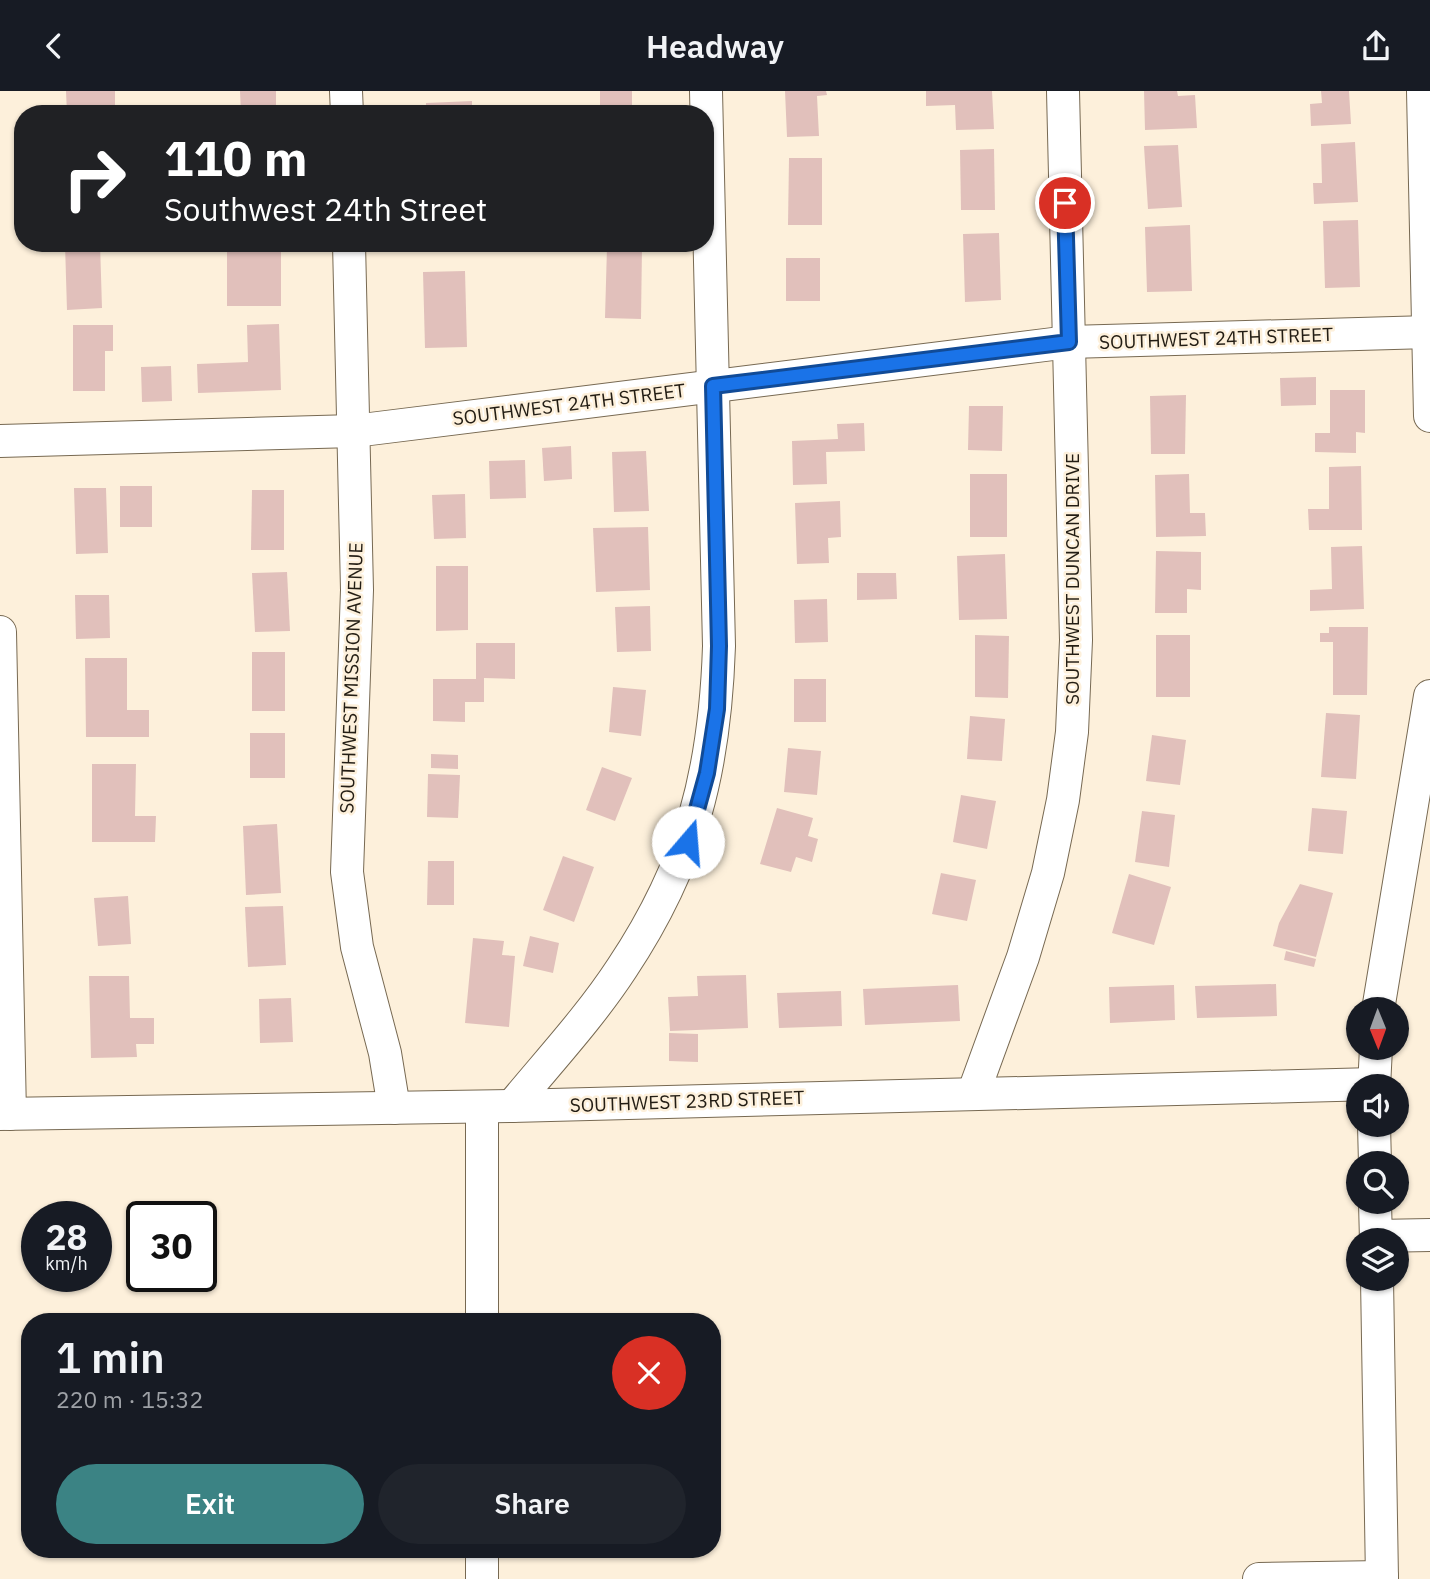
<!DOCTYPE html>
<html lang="en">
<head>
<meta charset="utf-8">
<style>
	body { margin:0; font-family:"IBM Plex Sans",sans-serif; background:#20242c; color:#f1f3f6; height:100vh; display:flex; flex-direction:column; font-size:26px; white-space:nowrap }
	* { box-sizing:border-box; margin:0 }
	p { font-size:23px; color:#9ea1a6 }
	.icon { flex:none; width:38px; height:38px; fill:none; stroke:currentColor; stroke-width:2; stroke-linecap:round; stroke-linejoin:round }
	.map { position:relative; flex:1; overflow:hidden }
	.sheet { position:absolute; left:21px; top:1222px; width:700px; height:245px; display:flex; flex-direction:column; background:#171b24; border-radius:28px; box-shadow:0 2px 5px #0004 }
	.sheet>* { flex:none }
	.guide { position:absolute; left:14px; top:14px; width:700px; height:147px; border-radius:28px; box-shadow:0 2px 5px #0004; background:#202124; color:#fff; overflow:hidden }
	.needle { width:46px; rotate:179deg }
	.tools { position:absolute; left:1346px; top:906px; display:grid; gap:14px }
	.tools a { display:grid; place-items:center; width:63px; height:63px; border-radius:50%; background:#171b24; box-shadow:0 2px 5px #0004; font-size:35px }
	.speed { position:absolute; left:21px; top:1110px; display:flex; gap:14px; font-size:35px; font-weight:700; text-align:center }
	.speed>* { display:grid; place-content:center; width:91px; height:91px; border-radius:50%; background:#171b24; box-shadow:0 2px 5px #0004; line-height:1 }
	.speed small { font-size:18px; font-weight:400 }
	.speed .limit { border:4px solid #111; border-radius:10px; background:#fff; color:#111 }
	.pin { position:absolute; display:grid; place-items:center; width:60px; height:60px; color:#fff; margin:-30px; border:4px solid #fff; border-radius:50%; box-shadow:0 2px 7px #0007 }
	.me { position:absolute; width:77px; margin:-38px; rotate:18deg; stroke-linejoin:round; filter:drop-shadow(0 0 5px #0008) }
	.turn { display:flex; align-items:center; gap:24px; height:147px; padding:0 35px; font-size:32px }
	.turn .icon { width:91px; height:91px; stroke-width:2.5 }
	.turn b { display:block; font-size:49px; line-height:60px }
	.round { display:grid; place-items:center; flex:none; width:74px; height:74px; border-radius:37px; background:#20242c }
	.headline { display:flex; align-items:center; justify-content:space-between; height:119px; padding:0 35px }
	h1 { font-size:42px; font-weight:600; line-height:52px }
	.action { display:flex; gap:14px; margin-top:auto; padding:14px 35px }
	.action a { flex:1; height:80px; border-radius:42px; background:#3b8384; color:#fff; font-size:28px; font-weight:600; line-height:80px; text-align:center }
	.action a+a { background:#20242c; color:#f1f3f6 }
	header { display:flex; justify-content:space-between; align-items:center; height:91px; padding:0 35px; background:#171b24; font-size:32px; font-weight:600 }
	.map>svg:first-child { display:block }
	.building { fill:#e1c0bb }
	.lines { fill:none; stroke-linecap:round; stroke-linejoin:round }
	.minor-casing { stroke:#776952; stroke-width:34 }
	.minor { stroke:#fff; stroke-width:32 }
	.route-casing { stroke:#114b97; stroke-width:18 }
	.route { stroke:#1a73e8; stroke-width:12 }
	.labels { text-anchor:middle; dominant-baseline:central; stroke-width:5; stroke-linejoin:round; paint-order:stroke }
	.street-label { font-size:19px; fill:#231d14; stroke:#fdf0db }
</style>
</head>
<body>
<header><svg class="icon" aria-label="back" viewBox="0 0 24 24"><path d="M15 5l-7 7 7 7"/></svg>Headway<svg class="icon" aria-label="share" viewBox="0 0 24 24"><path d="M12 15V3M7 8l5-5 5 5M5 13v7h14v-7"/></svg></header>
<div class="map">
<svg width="1430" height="1488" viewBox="0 0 1430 1488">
	<rect width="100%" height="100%" fill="#fdf0db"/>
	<!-- building -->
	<g class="building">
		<polygon points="66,0 115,0 115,23 67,23"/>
		<polygon points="240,0 276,0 276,23 241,23"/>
		<rect x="600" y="0" width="32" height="23"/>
		<polygon points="785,0 826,0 827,4 817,5 819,45 787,46"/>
		<polygon points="926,0 992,0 994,38 956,39 955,14 926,15"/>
		<polygon points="1144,0 1177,0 1178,5 1195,4 1197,37 1145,39"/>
		<polygon points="1321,0 1349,0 1351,33 1311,35 1310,13 1322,12"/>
		<polygon points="472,10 472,23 426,23 426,12"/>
		<polygon points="1355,51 1358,111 1314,113 1313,92 1322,92 1321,53"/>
		<polygon points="1178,54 1182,116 1148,118 1144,55"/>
		<polygon points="994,58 995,119 961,119 960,59"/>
		<polygon points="789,67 822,67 822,134 788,134"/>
		<polygon points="1358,129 1360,196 1325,197 1323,130"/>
		<polygon points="1190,134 1192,200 1147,201 1145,136"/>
		<polygon points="999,142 1001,209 965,211 963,143"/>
		<polygon points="82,152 100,152 102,217 67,219 65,153"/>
		<rect x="429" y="152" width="35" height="9"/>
		<rect x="227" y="155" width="54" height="60"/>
		<polygon points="607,156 642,156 641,228 605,227"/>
		<rect x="786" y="167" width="34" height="43"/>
		<polygon points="465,180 467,256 425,257 423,181"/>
		<polygon points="279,233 281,299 198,302 197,273 248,271 247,234"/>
		<polygon points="73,234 113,234 113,260 105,260 105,300 73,300"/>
		<polygon points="171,275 172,310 142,311 141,276"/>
		<polygon points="1316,286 1316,314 1281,315 1280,287"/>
		<polygon points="1330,299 1365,299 1365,342 1356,341 1356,362 1315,361 1315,342 1330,342"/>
		<polygon points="1186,304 1185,363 1151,363 1150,305"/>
		<polygon points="969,315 1003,315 1002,360 968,359"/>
		<polygon points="864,332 865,360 826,361 827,393 793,394 792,350 838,348 837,333"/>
		<polygon points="571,355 572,388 544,390 542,357"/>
		<polygon points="646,360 649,420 614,421 612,361"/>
		<polygon points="525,369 526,407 490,408 489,370"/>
		<polygon points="1361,375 1362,439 1309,439 1308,418 1329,418 1329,376"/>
		<rect x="970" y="383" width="37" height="63"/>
		<polygon points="1189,383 1190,422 1205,422 1206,445 1156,446 1155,384"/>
		<rect x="120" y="395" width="32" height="41"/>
		<polygon points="74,397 106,397 108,462 76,463"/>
		<polygon points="252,399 284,399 284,459 251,459"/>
		<polygon points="465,403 466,447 434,448 432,404"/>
		<polygon points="840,410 841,446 828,447 829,472 797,473 795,412"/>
		<polygon points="648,436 650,499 596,501 593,437"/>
		<polygon points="1362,455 1364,518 1310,520 1310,499 1332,498 1331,456"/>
		<polygon points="1156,460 1201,461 1201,499 1187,498 1187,522 1155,522"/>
		<polygon points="1005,463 1007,528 959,529 957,465"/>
		<polygon points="436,475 468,475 468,539 436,540"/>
		<polygon points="287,481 290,540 255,541 252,482"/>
		<polygon points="857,482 896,482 897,508 857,509"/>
		<polygon points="75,504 109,504 110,547 76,548"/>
		<polygon points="827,508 828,551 795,552 794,509"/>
		<polygon points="650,515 651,560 617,561 615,516"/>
		<polygon points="1329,536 1368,536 1367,604 1333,604 1333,551 1320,551 1320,542 1329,542"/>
		<polygon points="975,544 1009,545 1008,607 975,606"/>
		<rect x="1156" y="544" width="34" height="62"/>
		<polygon points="476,552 515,552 515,588 484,587 484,611 465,611 465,631 433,630 433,588 476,588"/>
		<rect x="252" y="561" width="33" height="59"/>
		<polygon points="85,567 127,567 127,619 149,619 149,646 86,646"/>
		<rect x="794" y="588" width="32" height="43"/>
		<polygon points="613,596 646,599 641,645 609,641"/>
		<polygon points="1326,622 1360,624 1356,688 1321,686"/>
		<polygon points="970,625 1005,628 1002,670 967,668"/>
		<rect x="250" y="642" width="35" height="45"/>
		<polygon points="1152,644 1186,649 1180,694 1146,690"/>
		<polygon points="788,657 821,660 817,704 784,701"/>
		<polygon points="431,663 458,664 458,678 431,677"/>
		<polygon points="92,673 136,673 135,725 156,725 155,751 92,751"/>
		<polygon points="602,676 632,687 615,730 586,719"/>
		<polygon points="428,683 460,684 458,727 427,726"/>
		<polygon points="961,704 996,710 987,758 953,751"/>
		<polygon points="777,717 813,727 808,745 818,748 812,771 796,766 791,781 760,773"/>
		<polygon points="1312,717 1347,720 1343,763 1308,760"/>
		<polygon points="1142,720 1175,724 1169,776 1135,771"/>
		<polygon points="277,733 281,802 246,804 243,735"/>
		<polygon points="563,765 594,776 574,831 543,819"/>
		<polygon points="428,770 454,770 454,814 427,814"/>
		<polygon points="941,782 976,789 967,830 932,823"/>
		<polygon points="1129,783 1171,796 1154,854 1112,842"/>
		<polygon points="1300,793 1333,802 1316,866 1273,855 1279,832"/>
		<polygon points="128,805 131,853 98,855 94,807"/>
		<polygon points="283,815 286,874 248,876 245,816"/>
		<polygon points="530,845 559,852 553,882 523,875"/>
		<polygon points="473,847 504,850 502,864 515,865 509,936 465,932"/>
		<polygon points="1286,860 1316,868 1314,876 1284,869"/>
		<polygon points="746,884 748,937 670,940 668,906 698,905 697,885"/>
		<polygon points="89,885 129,885 130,927 154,927 154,953 136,953 137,966 91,967"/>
		<polygon points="1276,893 1277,925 1197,927 1195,895"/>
		<polygon points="958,894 960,930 865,934 863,898"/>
		<polygon points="1174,894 1175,929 1110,932 1109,896"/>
		<polygon points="841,900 842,935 779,937 777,902"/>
		<polygon points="291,907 293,951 260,952 259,908"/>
		<polygon points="669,942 698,943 698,971 669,970"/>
	</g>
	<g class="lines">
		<defs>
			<g id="minor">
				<polyline points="346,0 347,23"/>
				<polyline points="1423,0 1430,325"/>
				<polyline points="349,152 357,499 347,781 357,856 385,962 394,1017"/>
				<polyline points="0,350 354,340 1069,251 1429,241"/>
				<polyline points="0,541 10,1023"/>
				<polyline points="1378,919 1430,605"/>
				<polyline points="1374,996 1376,957"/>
				<polyline points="973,1003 1023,866 1048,782 1063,709 1072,641 1076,549 1063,0"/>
				<path d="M512,1015C549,970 590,926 622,877C692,772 715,679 719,555L706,0"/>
				<polyline points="0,1023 512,1015 1374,993"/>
				<polyline points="1374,1034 1375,1073"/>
				<polyline points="1375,1111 1376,1150"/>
				<polyline points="1376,1145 1430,1144"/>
				<polyline points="1377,1188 1382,1488"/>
				<polyline points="482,1230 482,1016"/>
				<polyline points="482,1488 482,1458"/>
				<polyline points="1259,1488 1382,1486"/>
			</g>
		</defs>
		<!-- minor casing -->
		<use href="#minor" class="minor-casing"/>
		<!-- minor -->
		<use href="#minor" class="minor"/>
	</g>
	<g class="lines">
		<defs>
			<polyline id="route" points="688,751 707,682 717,618 719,555 713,295 1069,251 1065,112"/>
		</defs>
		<!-- route casing -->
		<use href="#route" class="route-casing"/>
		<!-- route -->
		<use href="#route" class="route"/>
	</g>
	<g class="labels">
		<!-- street labels -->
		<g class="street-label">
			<text transform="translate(1216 247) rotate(-2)">SOUTHWEST 24TH STREET</text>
			<text transform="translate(569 313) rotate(-7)">SOUTHWEST 24TH STREET</text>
			<text transform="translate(1072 488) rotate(-90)">SOUTHWEST DUNCAN DRIVE</text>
			<text transform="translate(351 587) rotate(-88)">SOUTHWEST MISSION AVENUE</text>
			<text transform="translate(687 1010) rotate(-2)">SOUTHWEST 23RD STREET</text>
		</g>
	</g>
</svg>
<div class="tools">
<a><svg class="needle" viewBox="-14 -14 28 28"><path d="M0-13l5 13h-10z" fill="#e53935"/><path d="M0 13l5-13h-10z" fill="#9ea1a6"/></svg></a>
<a><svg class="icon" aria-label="sound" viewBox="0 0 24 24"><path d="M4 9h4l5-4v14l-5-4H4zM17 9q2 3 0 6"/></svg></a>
<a><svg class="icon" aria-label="search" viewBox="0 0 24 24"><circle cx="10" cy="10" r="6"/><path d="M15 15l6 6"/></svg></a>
<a><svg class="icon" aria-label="layers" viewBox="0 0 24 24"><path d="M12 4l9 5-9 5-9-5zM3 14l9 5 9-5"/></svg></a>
</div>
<div class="speed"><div>28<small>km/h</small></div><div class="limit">30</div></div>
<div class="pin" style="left:1065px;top:112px;background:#d93025"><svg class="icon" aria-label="arrive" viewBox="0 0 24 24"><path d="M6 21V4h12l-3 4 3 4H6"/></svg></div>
<svg class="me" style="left:688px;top:751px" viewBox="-20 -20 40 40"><circle r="19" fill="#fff"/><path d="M0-13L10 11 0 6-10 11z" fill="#1a73e8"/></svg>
<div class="guide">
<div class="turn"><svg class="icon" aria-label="right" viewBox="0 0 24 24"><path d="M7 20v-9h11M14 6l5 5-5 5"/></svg><div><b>110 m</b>Southwest 24th Street</div></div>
</div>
<section class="sheet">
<div class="headline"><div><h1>1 min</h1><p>220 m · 15:32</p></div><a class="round" style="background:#d93025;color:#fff"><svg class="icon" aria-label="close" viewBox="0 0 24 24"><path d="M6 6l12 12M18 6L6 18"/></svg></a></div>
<div class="action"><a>Exit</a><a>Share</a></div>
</section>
</div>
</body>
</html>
